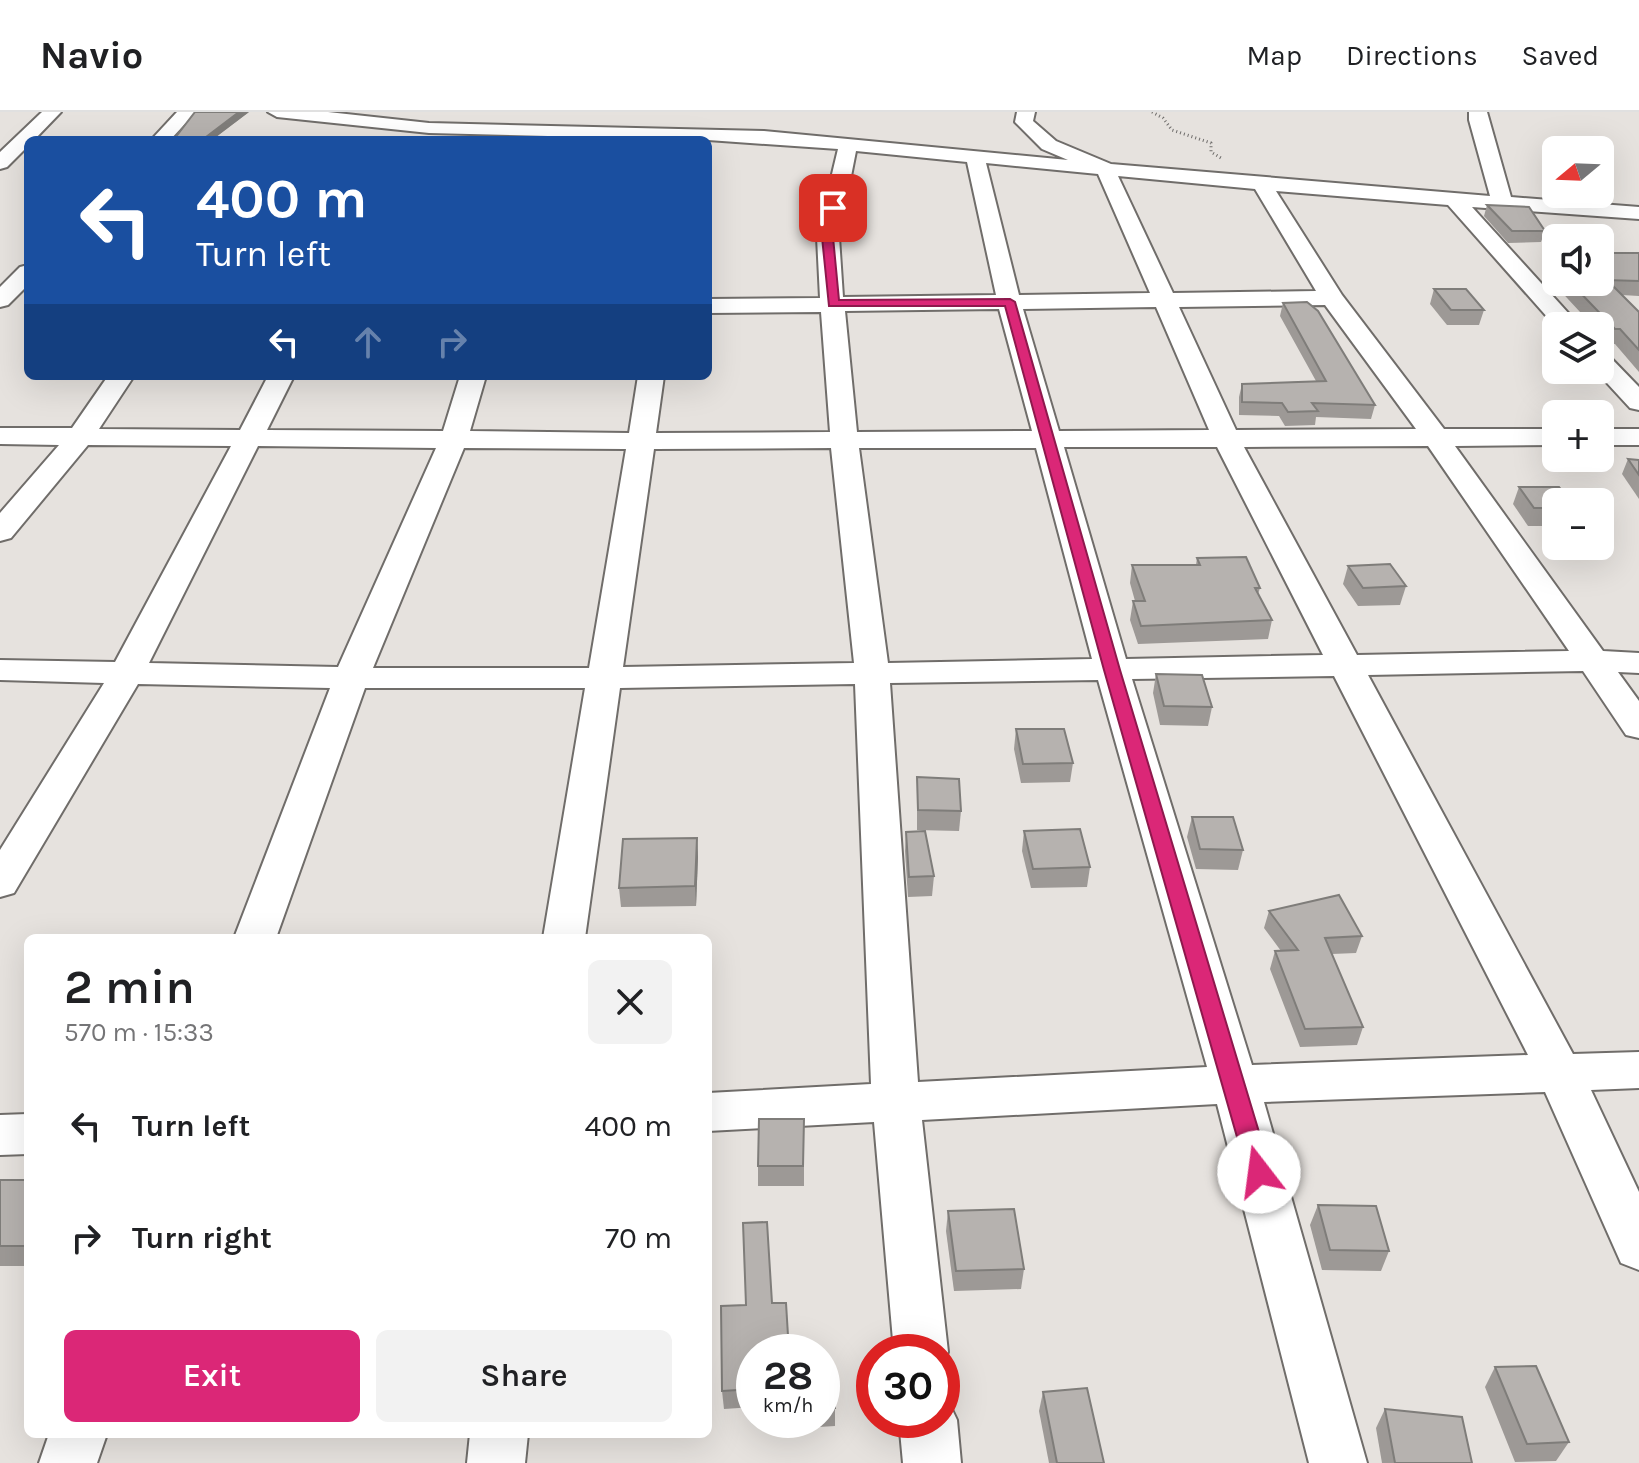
<!DOCTYPE html>
<html lang="en">
<head>
<meta charset="utf-8">
<style>
	body { margin:0; font-family:Karla,sans-serif; background:#f2f2f2; color:#202124; height:100vh; display:flex; flex-direction:column; font-size:30px; white-space:nowrap }
	* { box-sizing:border-box; margin:0 }
	p { font-size:26px; color:#757577 }
	.icon { flex:none; width:44px; height:44px; fill:none; stroke:currentColor; stroke-width:2; stroke-linecap:round; stroke-linejoin:round }
	.map { position:relative; flex:1; overflow:hidden }
	.panel { position:absolute; left:24px; top:822px; width:688px; height:504px; display:flex; flex-direction:column; background:#fff; border-radius:12px; box-shadow:0 8px 32px #0002 }
	.panel>* { flex:none }
	.banner { position:absolute; left:24px; top:24px; width:688px; height:244px; border-radius:12px; box-shadow:0 8px 32px #0002; background:#1a4fa0; color:#fff; overflow:hidden }
	.needle { width:52px; rotate:251deg }
	.tools { position:absolute; left:1542px; top:24px; display:grid; gap:16px }
	.tools a { display:grid; place-items:center; width:72px; height:72px; border-radius:12px; background:#fff; box-shadow:0 8px 32px #0002; font-size:40px }
	.speed { position:absolute; left:736px; top:1222px; display:flex; gap:16px; font-size:40px; font-weight:700; text-align:center }
	.speed>* { display:grid; place-content:center; width:104px; height:104px; border-radius:50%; background:#fff; box-shadow:0 8px 32px #0002; line-height:1 }
	.speed small { font-size:20px; font-weight:400 }
	.speed .limit { border:12px solid #d22; background:#fff; color:#111 }
	.pin { position:absolute; display:grid; place-items:center; width:68px; height:68px; color:#fff; margin:-34px; border-radius:16px; box-shadow:0 4px 12px #0006 }
	.me { position:absolute; width:88px; margin:-44px; rotate:345deg; stroke-linejoin:round; filter:drop-shadow(0 0 6px #0008) }
	.turn { display:flex; align-items:center; gap:28px; height:168px; padding:0 40px; font-size:36px }
	.turn .icon { width:104px; height:104px; stroke-width:2.5 }
	.turn b { display:block; font-size:56px; line-height:68px }
	.lanes { display:flex; align-items:center; height:76px; padding:0 40px; background:#0003; justify-content:center; gap:40px; direction:ltr }
	.lanes .off { opacity:.35 }
	.round { display:grid; place-items:center; flex:none; width:84px; height:84px; border-radius:12px; background:#f2f2f2 }
	.head { display:flex; align-items:center; justify-content:space-between; height:136px; padding:0 40px }
	h1 { font-size:48px; font-weight:600; line-height:60px }
	.button { display:flex; gap:16px; margin-top:auto; padding:16px 40px }
	.button a { flex:1; height:92px; border-radius:12px; background:#db2777; color:#fff; font-size:32px; font-weight:600; line-height:92px; text-align:center }
	.button a+a { background:#f2f2f2; color:#202124 }
	ul { padding:0; list-style:none }
	li { display:flex; align-items:center; gap:24px; height:112px; padding:0 40px }
	li div { flex:1 }
	li b { display:block; font-size:30px }
	li em { font-style:normal }
	header { display:flex; align-items:center; gap:48px; box-sizing:border-box; height:112px; padding:0 40px; background:#fff; border-bottom:2px solid #e0e0e0 }
	header strong { font-size:38px }
	nav { display:flex; gap:44px; margin-inline-start:auto; font-size:28px }
	.map>svg:first-child { display:block }
	.lines { fill:none; stroke-linecap:round; stroke-linejoin:round }
	.minor-casing { stroke:#706d6a; stroke-width:4 }
	.path { stroke:#6f6d6b; stroke-width:3; stroke-dasharray:1 3; stroke-linecap:butt }
	.minor { fill:#fff; fill-rule:evenodd }
	.wall { fill:#9d9996 }
	.shaded-wall { fill:#7f7d7a }
	.building { fill:#b6b2af; stroke:#7f7d7a; stroke-width:2 }
	.route { fill:#db2777; stroke:#8e194d; stroke-width:2 }
</style>
</head>
<body>
<header>
<strong>Navio</strong>
<nav><a>Map</a><a>Directions</a><a>Saved</a></nav>
</header>
<div class="map">
<svg width="1639" height="1351" viewBox="0 0 1639 1351">
	<rect width="100%" height="100%" fill="#e6e2de"/>
	<g class="lines">
		<defs>
			<g id="minor">
				<polygon points="42,0 61,0 34,28 28,28 28,34 7,55 0,57 0,40"/>
				<polygon points="177,0 196,0 170,28 151,28"/>
				<path d="M268,0H328L429,11L764,19L1068,48L1042,37L1015,10L1017,0H1035L1033,9L1056,29L1111,52L1490,84L1469,8V0H1487L1511,85L1639,95V107L1472,95L1580,214L1556,215L1448,93L1276,79L1342,183L1444,317H1556V333L1455,334L1603,539L1639,541V561L1618,560L1639,589V626L1626,623L1583,559L1368,563L1573,942L1639,940V976L1591,978L1639,1080V1158L1621,1151L1545,980L1264,990L1367,1351H1309L1217,992L922,1008L948,1240L942,1255V1240H894L874,1010L708,1019V981L871,972L855,572L620,576L585,826H543L585,576H365L276,826H234L330,576L138,572L14,781L0,785V738L104,571L0,568V548L115,550L231,334L88,333L11,426L0,429V401L59,333L0,332V316H72L108,264H134L99,317L240,318L268,264H294L267,318L443,319L460,264H486L470,319L629,321L638,264H664L656,321L830,320L821,200L708,201V187L820,186L817,125L838,37L708,28L429,21L277,5ZM856,39L967,50L996,183L843,185L839,125ZM986,51L1098,62L1150,181L1019,183ZM1118,64L1255,77L1316,179L1173,181ZM1325,193L1416,317L1236,318L1179,195ZM1156,195L1209,318L1059,319L1023,197ZM999,197L1032,319L857,320L845,199ZM258,334L436,336L338,555L149,551ZM1428,334L1569,539L1357,543L1244,335ZM1064,335H1217L1323,543L1126,547ZM464,336L626,337L589,556H373ZM831,336L854,551L623,555L654,337ZM859,336H1036L1092,547L888,551ZM1334,564L1528,943L1252,953L1132,567ZM1098,568L1207,955L918,970L890,571Z"/>
				<polygon points="28,153 28,173 8,193 0,195 0,175 20,155"/>
				<polygon points="1600,241 1609,244 1639,275 1639,298 1630,296 1595,258 1600,258"/>
				<rect x="1600" y="317" width="39" height="16"/>
				<polygon points="28,1002 28,1042 0,1043 0,1003"/>
				<polygon points="942,1286 948,1289 957,1308 961,1351 903,1351 899,1308 942,1308"/>
				<polygon points="49,1322 107,1322 97,1351 39,1351"/>
				<polygon points="470,1322 528,1322 525,1351 467,1351"/>
			</g>
		</defs>
		<!-- minor casing -->
		<use href="#minor" class="minor-casing"/>
		<!-- path -->
		<polyline class="path" points="1152,0 1163,6 1172,18 1211,31 1211,40 1221,46"/>
		<!-- minor -->
		<use href="#minor" class="minor"/>
	</g>
	<!-- wall -->
	<g class="wall">
		<polygon points="249,0 212,28 175,28 175,26"/>
		<polygon points="1487,93 1545,119 1541,130 1508,131 1484,104"/>
		<polygon points="1639,141 1639,184 1622,183 1639,200 1639,260 1615,232 1609,232 1600,222 1600,214 1593,214 1555,173 1556,169 1556,170 1600,170"/>
		<polygon points="1434,177 1484,198 1479,213 1447,213 1430,192"/>
		<polygon points="1283,191 1375,293 1371,307 1316,305 1315,313 1285,314 1279,304 1239,303 1239,285 1242,272 1316,269 1280,204"/>
		<polygon points="1628,347 1639,348 1639,387 1622,362"/>
		<polygon points="1519,375 1556,390 1556,414 1528,414 1513,392"/>
		<polygon points="1197,446 1260,476 1258,482 1272,508 1268,527 1138,532 1130,508 1133,489 1135,489 1130,471 1132,453 1196,453"/>
		<polygon points="1348,454 1406,474 1400,493 1358,494 1343,472"/>
		<polygon points="1156,562 1212,595 1208,614 1160,613 1153,581"/>
		<polygon points="1016,617 1073,651 1070,670 1021,671 1014,637"/>
		<polygon points="917,665 961,699 959,719 917,718"/>
		<polygon points="1192,705 1243,738 1238,758 1196,757 1187,725"/>
		<polygon points="1024,719 1090,755 1087,775 1031,776 1022,739"/>
		<polygon points="906,720 934,764 932,784 908,785 905,739"/>
		<polygon points="697,726 698,745 696,794 621,795 619,776"/>
		<polygon points="1269,799 1362,824 1356,841 1332,842 1363,915 1357,933 1300,935 1270,857 1275,839 1281,839 1264,816"/>
		<polygon points="804,1007 804,1074 758,1074 758,1054"/>
		<rect x="0" y="1068" width="28" height="86"/>
		<polygon points="1318,1093 1389,1139 1381,1159 1322,1158 1310,1113"/>
		<polygon points="948,1099 1024,1157 1021,1177 954,1179 946,1119"/>
		<polygon points="754,1240 754,1295 724,1297 722,1279"/>
		<polygon points="822,1251 835,1296 835,1314 786,1317 786,1308 822,1308"/>
		<polygon points="1495,1255 1569,1330 1556,1349 1515,1350 1485,1275"/>
		<polygon points="1043,1280 1104,1351 1049,1351 1039,1299"/>
		<polygon points="1385,1297 1472,1351 1382,1351 1376,1316"/>
	</g>
	<!-- shaded-wall -->
	<g class="shaded-wall">
		<polygon points="239,0 249,0 212,28 207,28 206,25"/>
		<polygon points="697,726 698,745 696,794 695,774"/>
	</g>
	<!-- building -->
	<g class="building">
		<polygon points="195,0 239,0 206,25 175,26"/>
		<polygon points="1487,93 1529,95 1545,119 1512,119"/>
		<polygon points="1600,141 1639,141 1639,169 1607,168 1639,200 1639,238 1620,217 1615,217 1570,170 1600,170"/>
		<polygon points="1434,177 1466,177 1484,198 1451,198"/>
		<polygon points="1307,190 1318,199 1375,293 1312,291 1318,299 1288,300 1282,291 1242,290 1242,272 1326,269 1283,191"/>
		<polygon points="1628,347 1639,348 1639,363"/>
		<polygon points="1519,375 1559,375 1571,390 1556,390 1556,396 1534,396"/>
		<polygon points="1246,445 1260,476 1255,476 1272,508 1141,514 1133,489 1145,489 1132,453 1200,453 1197,446"/>
		<polygon points="1390,452 1406,474 1363,476 1348,454"/>
		<polygon points="1156,562 1202,563 1212,595 1164,594"/>
		<polygon points="1016,617 1064,617 1073,651 1023,652"/>
		<polygon points="917,665 959,667 961,699 918,698"/>
		<polygon points="1192,705 1233,705 1243,738 1200,737"/>
		<polygon points="1080,717 1090,755 1033,757 1024,719"/>
		<polygon points="925,719 934,764 909,765 906,720"/>
		<polygon points="697,726 695,774 619,776 623,727"/>
		<polygon points="1339,783 1362,824 1325,826 1363,915 1305,917 1275,839 1298,838 1269,799"/>
		<polygon points="431,824 431,826 404,826 404,825"/>
		<polygon points="759,1007 804,1007 803,1054 758,1054"/>
		<rect x="0" y="1068" width="28" height="66"/>
		<polygon points="1318,1093 1376,1094 1389,1139 1330,1138"/>
		<polygon points="1014,1097 1024,1157 956,1159 948,1099"/>
		<polygon points="767,1110 772,1191 786,1191 789,1240 754,1240 754,1277 722,1279 721,1194 746,1193 743,1111"/>
		<polygon points="831,1250 835,1296 822,1297 822,1251"/>
		<polygon points="1536,1254 1569,1330 1527,1332 1495,1255"/>
		<polygon points="1087,1276 1104,1351 1057,1351 1043,1280"/>
		<polygon points="1385,1297 1462,1305 1472,1351 1395,1351"/>
	</g>
	<!-- route -->
	<polygon class="route" points="833,93 838,96 833,125 839,188 1010,187 1015,190 1120,558 1271,1060 1268,1067 1259,1070 1251,1067 1247,1060 1104,558 1005,194 829,194 822,125 828,96"/>
</svg>
<div class="tools">
<a><svg class="needle" viewBox="-14 -14 28 28"><path d="M0-13l5 13h-10z" fill="#e53935"/><path d="M0 13l5-13h-10z" fill="#757577"/></svg></a>
<a><svg class="icon" aria-label="sound" viewBox="0 0 24 24"><path d="M4 9h4l5-4v14l-5-4H4zM17 9q2 3 0 6"/></svg></a>
<a><svg class="icon" aria-label="layers" viewBox="0 0 24 24"><path d="M12 4l9 5-9 5-9-5zM3 14l9 5 9-5"/></svg></a>
<a>+</a>
<a>−</a>
</div>
<div class="speed"><div>28<small>km/h</small></div><div class="limit">30</div></div>
<div class="pin" style="left:833px;top:96px;background:#d93025"><svg class="icon" aria-label="arrive" viewBox="0 0 24 24"><path d="M6 21V4h12l-3 4 3 4H6"/></svg></div>
<svg class="me" style="left:1259px;top:1060px" viewBox="-20 -20 40 40"><circle r="19" fill="#fff"/><path d="M0-13L10 11 0 6-10 11z" fill="#db2777"/></svg>
<div class="banner">
<div class="turn"><svg class="icon" aria-label="left" viewBox="0 0 24 24"><path d="M17 20v-9H6M10 6l-5 5 5 5"/></svg><div><b>400 m</b>Turn left</div></div>
<div class="lanes"><svg class="icon" aria-label="left" viewBox="0 0 24 24"><path d="M17 20v-9H6M10 6l-5 5 5 5"/></svg><svg class="icon off" aria-label="ahead" viewBox="0 0 24 24"><path d="M12 20V5M6 11l6-6 6 6"/></svg><svg class="icon off" aria-label="right" viewBox="0 0 24 24"><path d="M7 20v-9h11M14 6l5 5-5 5"/></svg></div>
</div>
<section class="panel">
<div class="head"><div><h1>2 min</h1><p>570 m · 15:33</p></div><a class="round"><svg class="icon" aria-label="close" viewBox="0 0 24 24"><path d="M6 6l12 12M18 6L6 18"/></svg></a></div>
<ul>
<li><svg class="icon" aria-label="left" viewBox="0 0 24 24"><path d="M17 20v-9H6M10 6l-5 5 5 5"/></svg><div><b>Turn left</b></div><em>400 m</em></li>
<li><svg class="icon" aria-label="right" viewBox="0 0 24 24"><path d="M7 20v-9h11M14 6l5 5-5 5"/></svg><div><b>Turn right</b></div><em>70 m</em></li>
</ul>
<div class="button"><a>Exit</a><a>Share</a></div>
</section>
</div>
</body>
</html>
